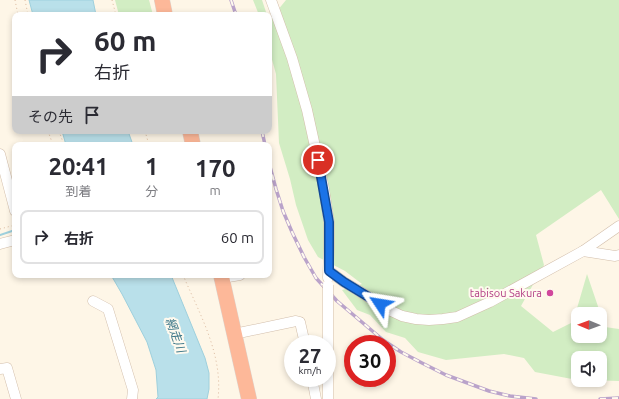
<!DOCTYPE html>
<html lang="ja">
<head>
<meta charset="utf-8">
<style>
	body { margin:0; font-family:Ubuntu,"Noto Sans JP",sans-serif; background:#f2f2f3; color:#2b2b33; height:100vh; display:flex; flex-direction:column; font-size:15px; white-space:nowrap }
	* { box-sizing:border-box; margin:0 }
	p { font-size:13px; color:#7c7c81 }
	.icon { flex:none; width:22px; height:22px; fill:none; stroke:currentColor; stroke-width:2; stroke-linecap:round; stroke-linejoin:round }
	.map { position:relative; flex:1; overflow:hidden }
	.details { position:absolute; left:12px; top:142px; width:260px; height:136px; display:flex; flex-direction:column; background:#fff; border-radius:8px; box-shadow:0 2px 6px #0003 }
	.details>* { flex:none }
	.guide { position:absolute; left:12px; top:12px; width:260px; height:122px; border-radius:8px; box-shadow:0 2px 6px #0003; background:#fff; color:#2b2b33; overflow:hidden }
	.needle { width:26px; rotate:271deg }
	.fabs { position:absolute; left:571px; top:307px; display:grid; gap:8px }
	.fabs a { display:grid; place-items:center; width:36px; height:36px; border-radius:8px; background:#fff; box-shadow:0 2px 6px #0003; font-size:20px }
	.speed { position:absolute; left:284px; top:335px; display:flex; gap:8px; font-size:20px; font-weight:700; text-align:center }
	.speed>* { display:grid; place-content:center; width:52px; height:52px; border-radius:50%; background:#fff; box-shadow:0 2px 6px #0003; line-height:1 }
	.speed small { font-size:10px; font-weight:400 }
	.speed .limit { border:6px solid #d22; background:#fff; color:#111 }
	.pin { position:absolute; display:grid; place-items:center; width:34px; height:34px; color:#fff; margin:-17px; border:2px solid #fff; border-radius:50%; box-shadow:0 1px 4px #0007 }
	.me { position:absolute; width:44px; margin:-22px; rotate:303deg; stroke-linejoin:round; filter:drop-shadow(0 0 3px #0008) }
	.turn { display:flex; align-items:center; gap:14px; height:84px; padding:0 16px; font-size:18px }
	.turn .icon { width:52px; height:52px; stroke-width:2.5 }
	.turn b { display:block; font-size:28px; line-height:34px }
	.then { display:flex; align-items:center; height:38px; padding:0 16px; background:#0003; gap:8px; font-size:15px }
	.eta { display:flex; justify-content:space-evenly; align-items:center; height:68px; text-align:center }
	.eta b { font-size:24px; font-weight:700; line-height:28px }
	ul { padding:0; list-style:none }
	li { display:flex; align-items:center; gap:12px; height:54px; margin:0 8px 6px; padding:0 8px; border:2px solid #e1e1e2; border-radius:8px }
	li div { flex:1 }
	li b { display:block; font-size:15px }
	li em { font-style:normal }
	.map>svg:first-child { display:block }
	.green { fill:#d2edc3; fill-rule:evenodd }
	.water { fill:#b9e0ea; stroke:#9ed0dd }
	.lines { fill:none; stroke-linecap:round; stroke-linejoin:round }
	.stream { stroke:#9ed0dd; stroke-width:2 }
	.minor-casing { stroke:#d2beab; stroke-width:11 }
	.highway-casing { stroke:#ddd5cf; stroke-width:16 }
	.path { stroke:#dbb99e; stroke-width:1; stroke-dasharray:1 3; stroke-linecap:butt }
	.minor { stroke:#fff; stroke-width:10 }
	.highway { stroke:#fdb899; stroke-width:15 }
	.rail-casing { stroke:#baa3ca; stroke-width:3.5 }
	.rail { stroke:#fffaef; stroke-width:2; stroke-dasharray:6; stroke-linecap:butt }
	.minor-bridge-casing { stroke:#d2beab; stroke-width:11; stroke-linecap:butt }
	.minor-bridge { stroke:#fff; stroke-width:10 }
	.route-casing { stroke:#114b97; stroke-width:10 }
	.route { stroke:#1a73e8; stroke-width:7 }
	.hotel-dot { fill:#d1479c; stroke:#fffaef; stroke-width:1.5 }
	.labels { text-anchor:middle; dominant-baseline:central; stroke-width:4; stroke-linejoin:round; paint-order:stroke }
	.hotel-label { font-size:11px; fill:#b23c85; stroke:#fffaef; text-anchor:end }
	.water-label { font-size:12px; font-style:italic; fill:#3d7788; stroke:#fffaef }
</style>
</head>
<body>
<div class="map">
<svg width="619" height="399" viewBox="0 0 619 399">
	<rect width="100%" height="100%" fill="#fef6e7"/>
	<!-- green -->
	<g class="green">
		<polygon points="115,0 149,0 153,15 119,15"/>
		<polygon points="253,0 262,0 267,15 259,15"/>
		<path d="M286,0H619V219L601,190L536,235L544,265L521,306L553,332L573,322L587,274L605,327L619,329V381L587,380H600V358H578V380L572,379L535,372L524,358L504,354L446,360L418,352L405,338L386,332L370,315L357,310L342,290L362,284L345,271L318,257L308,240L296,205L290,179L279,143L276,74L269,49V21ZM578,314H600V336H578Z"/>
	</g>
	<!-- water -->
	<g class="water">
		<polygon points="29,0 93,0 96,15 33,15"/>
		<polygon points="62,131 128,131 133,145 66,145"/>
		<polygon points="111,275 171,275 205,358 209,373 209,389 207,399 156,399 158,397 156,370 147,342 122,294"/>
	</g>
	<g class="lines">
		<!-- stream -->
		<polyline class="stream" points="0,235 15,230"/>
		<defs>
			<g id="minor">
				<polyline points="271,0 292,58 307,110 318,160 324,189 329,222 329,248 328,278"/>
				<polyline points="0,154 15,211"/>
				<polyline points="0,244 15,240"/>
				<polyline points="583,251 615,256 619,255"/>
				<polyline points="329,271 344,282 359,291 387,309 402,316 416,319 429,320 443,319 457,317 490,302 583,251 619,226"/>
				<polyline points="222,278 240,275"/>
				<polyline points="93,301 108,309 133,390 132,399"/>
				<polyline points="234,334 296,321 300,322 305,344"/>
				<polyline points="0,369 7,368 16,399"/>
				<polyline points="312,378 316,399"/>
			</g>
			<g id="highway">
				<polyline points="162,0 165,15"/>
				<polyline points="190,131 193,145"/>
				<polyline points="221,275 249,399"/>
			</g>
		</defs>
		<!-- minor casing -->
		<use href="#minor" class="minor-casing"/>
		<!-- highway casing -->
		<use href="#highway" class="highway-casing"/>
		<!-- path -->
		<g class="path">
			<polyline points="15,0 18,15"/>
			<polyline points="25,0 28,15"/>
			<polyline points="112,0 116,15"/>
			<polyline points="48,131 53,145"/>
			<polyline points="59,131 64,145"/>
			<polyline points="145,131 149,145"/>
			<polyline points="0,229 15,225"/>
			<path d="M183,275C200,315 223,354 218,399"/>
		</g>
		<!-- minor -->
		<use href="#minor" class="minor"/>
		<!-- highway -->
		<use href="#highway" class="highway"/>
		<defs>
			<g id="rail">
				<polyline points="231,0 236,15"/>
				<polyline points="262,131 265,145"/>
				<polyline points="269,163 276,189 283,211 292,232 304,257 316,278 337,301 383,340 401,352 422,363 446,375 489,391 510,396 536,399"/>
				<polyline points="600,399 619,398"/>
			</g>
		</defs>
		<!-- rail casing -->
		<use href="#rail" class="rail-casing"/>
		<!-- rail -->
		<use href="#rail" class="rail"/>
		<defs>
			<polyline id="minor-bridge" points="328,399 328,285"/>
		</defs>
		<!-- minor-bridge casing -->
		<use href="#minor-bridge" class="minor-bridge-casing"/>
		<!-- minor-bridge -->
		<use href="#minor-bridge" class="minor-bridge"/>
	</g>
	<g class="lines">
		<defs>
			<polyline id="route" points="318,160 329,222 329,271 344,282 380,304"/>
		</defs>
		<!-- route casing -->
		<use href="#route" class="route-casing"/>
		<!-- route -->
		<use href="#route" class="route"/>
	</g>
	<!-- markers -->
	<circle class="hotel-dot" cx="550" cy="293" r="4"/>
	<g class="labels">
		<!-- hotel labels -->
		<g class="hotel-label">
			<text x="542" y="293">tabisou Sakura</text>
		</g>
		<!-- water labels -->
		<g class="water-label">
			<text transform="translate(176 335) rotate(70)">網走川</text>
		</g>
	</g>
</svg>
<div class="fabs">
<a><svg class="needle" viewBox="-14 -14 28 28"><path d="M0-13l5 13h-10z" fill="#e53935"/><path d="M0 13l5-13h-10z" fill="#7c7c81"/></svg></a>
<a><svg class="icon" aria-label="sound" viewBox="0 0 24 24"><path d="M4 9h4l5-4v14l-5-4H4zM17 9q2 3 0 6"/></svg></a>
</div>
<div class="speed"><div>27<small>km/h</small></div><div class="limit">30</div></div>
<div class="pin" style="left:318px;top:160px;background:#d93025"><svg class="icon" aria-label="arrive" viewBox="0 0 24 24"><path d="M6 21V4h12l-3 4 3 4H6"/></svg></div>
<svg class="me" style="left:380px;top:304px" viewBox="-20 -20 40 40"><path d="M0-17L14 15 0 8-14 15z" fill="#1a73e8" stroke="#fff" stroke-width="4"/></svg>
<div class="guide">
<div class="turn"><svg class="icon" aria-label="right" viewBox="0 0 24 24"><path d="M7 20v-9h11M14 6l5 5-5 5"/></svg><div><b>60 m</b>右折</div></div>
<div class="then">その先<svg class="icon" aria-label="arrive" viewBox="0 0 24 24"><path d="M6 21V4h12l-3 4 3 4H6"/></svg></div>
</div>
<section class="details">
<div class="eta">
<div><b>20:41</b><p>到着</p></div>
<div><b>1</b><p>分</p></div>
<div><b>170</b><p>m</p></div>
</div>
<ul>
<li><svg class="icon" aria-label="right" viewBox="0 0 24 24"><path d="M7 20v-9h11M14 6l5 5-5 5"/></svg><div><b>右折</b></div><em>60 m</em></li>
</ul>
</section>
</div>
</body>
</html>
